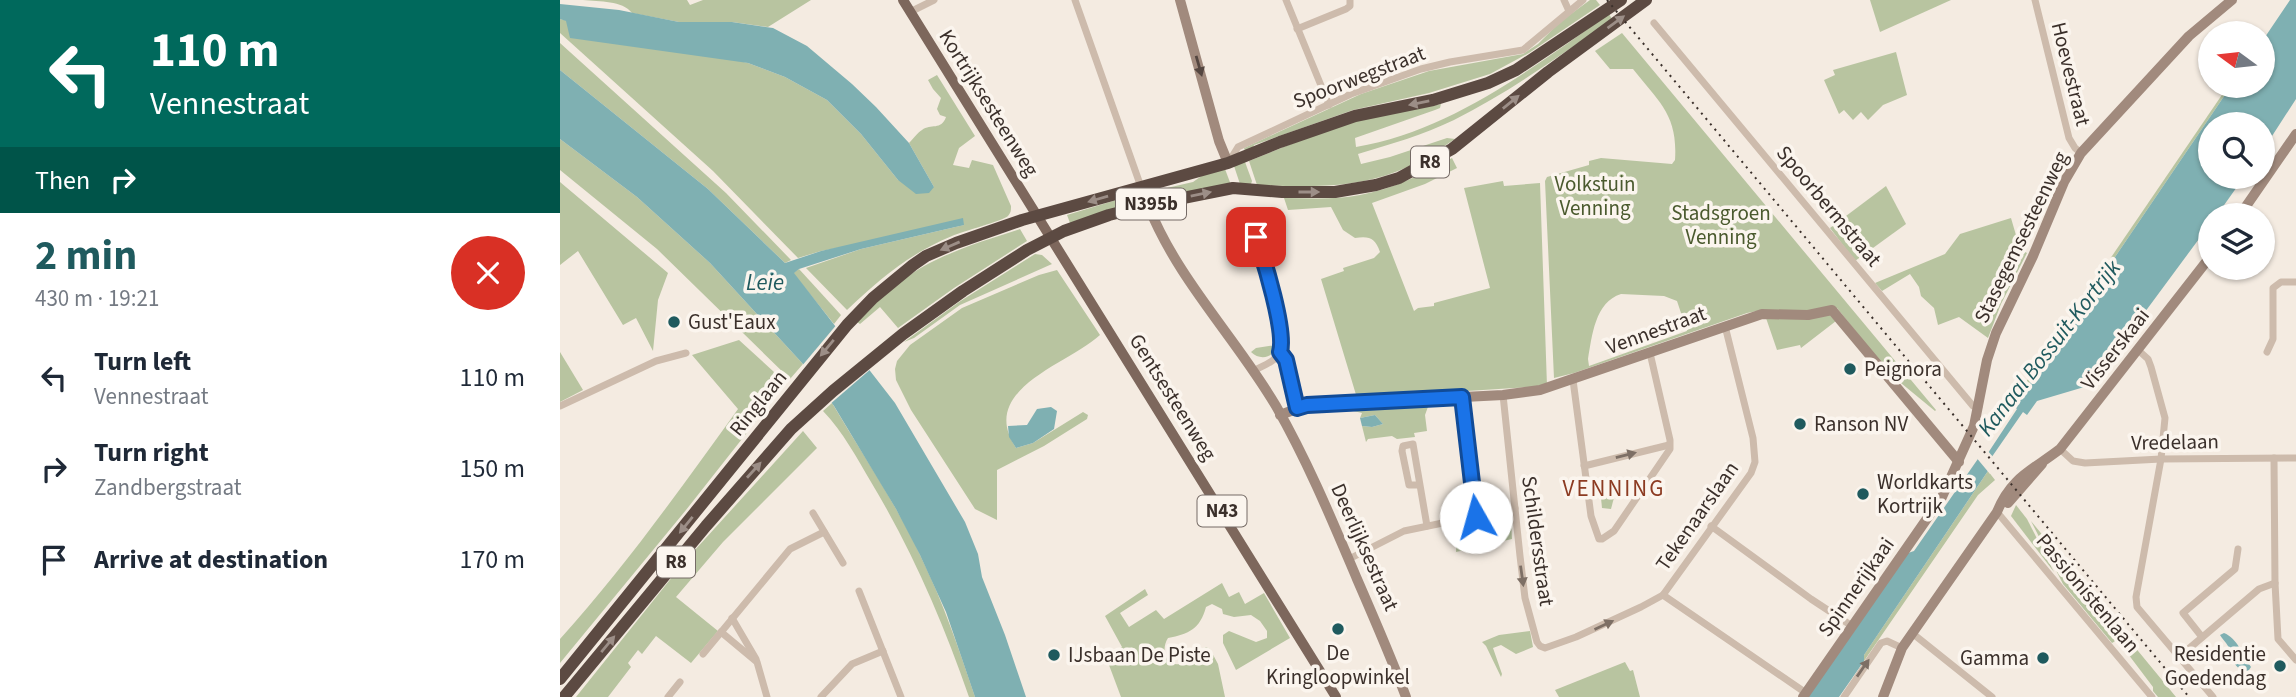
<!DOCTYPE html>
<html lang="en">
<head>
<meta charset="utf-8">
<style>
	body { margin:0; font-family:"Source Sans 3",sans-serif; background:#f6f6f7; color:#1f2937; height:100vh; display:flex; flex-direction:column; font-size:26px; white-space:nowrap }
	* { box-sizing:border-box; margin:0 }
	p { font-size:23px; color:#747a83 }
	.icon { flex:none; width:38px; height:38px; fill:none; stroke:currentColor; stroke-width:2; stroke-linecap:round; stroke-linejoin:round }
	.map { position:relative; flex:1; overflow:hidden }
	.sheet { display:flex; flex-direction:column; background:#fff; width:560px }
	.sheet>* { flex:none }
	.guide { background:#00695c; color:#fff; overflow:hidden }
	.needle { width:46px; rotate:285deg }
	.fabs { position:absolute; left:1638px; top:21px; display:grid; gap:14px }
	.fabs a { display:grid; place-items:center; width:77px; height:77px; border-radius:50%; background:#fff; box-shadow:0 2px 5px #0004; font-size:35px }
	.pin { position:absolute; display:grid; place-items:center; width:60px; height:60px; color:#fff; margin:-30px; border-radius:14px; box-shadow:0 4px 10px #0006 }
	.me { position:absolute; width:77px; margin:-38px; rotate:353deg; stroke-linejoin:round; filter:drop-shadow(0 0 5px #0008) }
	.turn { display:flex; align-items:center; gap:24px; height:147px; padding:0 35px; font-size:32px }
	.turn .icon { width:91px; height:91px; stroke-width:2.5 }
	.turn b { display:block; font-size:49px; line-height:60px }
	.then { display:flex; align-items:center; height:66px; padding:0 35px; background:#0003; gap:14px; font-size:26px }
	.round { display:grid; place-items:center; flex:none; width:74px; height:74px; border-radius:37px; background:#f6f6f7 }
	.headline { display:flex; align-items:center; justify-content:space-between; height:119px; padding:0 35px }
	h1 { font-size:42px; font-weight:700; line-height:52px; color:#1f5a5e }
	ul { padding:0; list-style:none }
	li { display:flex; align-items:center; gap:21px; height:91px; padding:0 35px }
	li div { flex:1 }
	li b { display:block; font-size:26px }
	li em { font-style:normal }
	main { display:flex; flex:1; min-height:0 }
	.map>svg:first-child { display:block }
	.green { fill:#b8c4a0; fill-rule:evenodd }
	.water { fill:#7fb0b2 }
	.pier { fill:#f4ebe1 }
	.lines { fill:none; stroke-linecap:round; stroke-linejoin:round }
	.street { stroke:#cdbbac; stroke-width:7 }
	.secondary { stroke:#a18a7d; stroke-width:10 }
	.primary { stroke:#7d675c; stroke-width:10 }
	.highway { stroke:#5c4a42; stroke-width:12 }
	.rail { stroke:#3b302b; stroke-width:2; stroke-dasharray:2 5; stroke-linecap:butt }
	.oneway { fill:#9c8e87 }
	.oneway2 { fill:#544640 }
	.oneway3 { fill:#7d6f65 }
	.route-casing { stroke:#114b97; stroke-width:18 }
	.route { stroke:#1a73e8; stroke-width:12 }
	.poi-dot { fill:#1f5a5e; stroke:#fbf5ee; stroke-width:2.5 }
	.labels { text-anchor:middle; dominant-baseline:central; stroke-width:7; stroke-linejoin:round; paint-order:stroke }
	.shield { fill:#fbf5ee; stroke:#756b66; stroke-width:2 }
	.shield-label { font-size:19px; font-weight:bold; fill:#3b302b }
	.street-label { font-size:21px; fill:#3b302b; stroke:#fbf5ee }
	.park-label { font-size:21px; fill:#4a5a2e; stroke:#fbf5ee }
	.poi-label { font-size:21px; fill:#3b302b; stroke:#fbf5ee; text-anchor:start }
	.water-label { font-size:23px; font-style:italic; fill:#1f5a5e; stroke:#fbf5ee }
	.neighbourhood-label { font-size:23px; letter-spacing:2px; fill:#8c3b22; stroke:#fbf5ee }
</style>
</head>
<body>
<main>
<section class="sheet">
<div class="guide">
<div class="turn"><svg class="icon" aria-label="left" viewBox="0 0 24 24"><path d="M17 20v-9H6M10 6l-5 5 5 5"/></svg><div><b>110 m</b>Vennestraat</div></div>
<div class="then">Then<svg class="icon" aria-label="right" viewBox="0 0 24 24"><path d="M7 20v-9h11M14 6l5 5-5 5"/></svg></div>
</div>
<div class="headline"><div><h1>2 min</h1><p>430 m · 19:21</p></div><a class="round" style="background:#d93025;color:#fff"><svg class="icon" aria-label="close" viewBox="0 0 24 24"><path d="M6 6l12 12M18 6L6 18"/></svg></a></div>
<ul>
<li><svg class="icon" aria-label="left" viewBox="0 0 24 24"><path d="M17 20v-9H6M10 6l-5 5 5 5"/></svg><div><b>Turn left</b><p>Vennestraat</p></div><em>110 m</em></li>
<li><svg class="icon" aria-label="right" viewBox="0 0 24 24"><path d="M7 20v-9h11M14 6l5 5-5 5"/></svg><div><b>Turn right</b><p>Zandbergstraat</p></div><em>150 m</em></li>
<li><svg class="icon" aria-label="arrive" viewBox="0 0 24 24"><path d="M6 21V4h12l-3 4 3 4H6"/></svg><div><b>Arrive at destination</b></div><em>170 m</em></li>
</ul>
</section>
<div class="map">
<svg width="1736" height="697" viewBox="0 0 1736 697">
	<rect width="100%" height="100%" fill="#f4ebe1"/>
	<!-- green -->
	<g class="green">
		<path d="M23,0H127L130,5L143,0H251L208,27L172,22H119L72,13C62,0 40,2 23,0Z"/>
		<polygon points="1030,0 1036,0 1040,5 969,53 930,74 869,93 793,110 694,145 693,148 685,151 684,148 801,94 869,71 963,54 978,44 1000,22"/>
		<polygon points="1310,0 1391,0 1320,32"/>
		<path d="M1049,14L1052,19C1001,55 950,92 894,120C863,135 831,144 798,154L801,164L830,157L887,138L895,139C877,151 858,163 838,171C793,189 744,187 697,185L689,161L769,129L800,120L881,104L880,108L875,110L795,138L796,147C891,131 972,68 1049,14Z"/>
		<path d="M0,19L188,63L225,77L267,100L301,134L338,180L374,187L349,143C353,139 357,133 362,130C371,123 381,131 386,117L380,115L377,109L381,98L373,89L368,80L377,75L415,136L399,148L393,165L409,168L412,160L433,165L451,206C451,211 451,212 448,216C443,221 403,231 392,236C349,254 321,278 287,310L246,268L301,249L404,225L261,251L238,258L153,171L0,33Z"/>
		<path d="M1062,33L1376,410L1375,411L1330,374L1277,308L1243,313L1197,311L1187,313L1014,373L994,378L985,181L987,177L1029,165V161L1041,158L1112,164L1115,160C1118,115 1099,102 1073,69H1050L1035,51ZM1061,294L1104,296L1117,301L1127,331L1029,366L1028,359C1032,336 1035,302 1061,294Z"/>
		<polygon points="0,43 166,193 231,260 225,263 148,189 0,70"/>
		<polygon points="1336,52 1347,95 1323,105 1308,120 1301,112 1293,120 1284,110 1279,114 1264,80 1275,75 1273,70"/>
		<polygon points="1668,86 1671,86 1454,406 1451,404"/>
		<polygon points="0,139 77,197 150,263 243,364 230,379 97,249 0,170"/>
		<path d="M892,158L897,168L865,184L812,203L854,311L858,308L874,306V303L930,288L904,188L943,181L944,186L980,183L987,386L797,398L761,279L784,271L783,268L814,258L820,252C815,238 810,236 795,238L783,230L771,207L728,210L724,198C749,198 775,200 800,195C833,189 863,174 892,158Z"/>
		<polygon points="685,162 692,181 691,184 680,184 674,166"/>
		<polygon points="665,169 671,185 510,223 507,215 563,198 633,182 643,175"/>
		<polygon points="0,182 108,273 98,300 93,351 76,318 63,325 18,251 0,265"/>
		<polygon points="1326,186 1346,224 1295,261 1270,228"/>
		<polygon points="1451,218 1460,249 1467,253 1441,304 1428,338 1399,317 1378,325 1374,308 1361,296 1359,287 1350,274 1322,291 1315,283 1385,254 1400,234"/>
		<path d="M460,229L467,241L394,288L338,328L320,307L300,324L297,322C311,308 325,293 341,281C376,255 419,242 460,229Z"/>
		<polygon points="475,254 482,255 492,264 400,305 354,338 344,342 399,302"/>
		<polygon points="239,269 281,315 274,324 233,273"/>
		<path d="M497,270L540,335C507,365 417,389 456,448L473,443L523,412L528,415L527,419L484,446L437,470V520L415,509L351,410L336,380L335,369L337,361L350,345L402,308L479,275Z"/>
		<polygon points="1266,315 1271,315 1276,321 1241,348 1240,345 1217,350 1206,318 1247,319"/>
		<path d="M179,340L226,383L126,510L0,663V639C65,567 121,488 178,409L132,355Z"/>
		<path d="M716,345C714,358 700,361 691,352L696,348Z"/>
		<polygon points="0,352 23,390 0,402"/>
		<path d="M272,403C302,454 336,503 361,557C383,602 399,649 415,697H409C383,622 352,550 311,482C297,458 283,432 263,411Z"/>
		<polygon points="869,404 865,415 867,431 854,433 855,437 837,439 832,436 808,439 806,442 802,426 812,427 823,424 815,415 800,418 802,413 789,410 790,406"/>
		<polygon points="243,431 257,448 163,542 116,597 158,631 131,663 96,636 82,654 78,650 68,663 71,667 48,697 16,697 125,561"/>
		<polygon points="1428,471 1435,480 1418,495 1304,661 1304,655"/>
		<polygon points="1040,488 1056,490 1051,509 1042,508"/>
		<polygon points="1456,505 1467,519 1494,572 1451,516"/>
		<polygon points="944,518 951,523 952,539 896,552 897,528"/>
		<polygon points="1471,521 1616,697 1598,697 1593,691 1593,687 1562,646 1557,640 1552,643 1503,584"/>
		<path d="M662,583L669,597L679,592L685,604L704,593L730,638L676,670L663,643V635L669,631L696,642L707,638V631L700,621L691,615L674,617L663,614L662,609L652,604L646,607C640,629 629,634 608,638C599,652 609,669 623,663C631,660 639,652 646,647L650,649L658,664L665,697H561L546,657L562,647L545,616L585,589L588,595L560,613L569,627L596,610L604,619Z"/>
		<polygon points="970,631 973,647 956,654 941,645 933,648 942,674 941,677 926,646 922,642 939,635"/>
		<polygon points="1065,662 1070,671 1073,670 1080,697 999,697 995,690"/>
	</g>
	<!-- water -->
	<g class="water">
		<polygon points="1730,0 1736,0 1736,99 1703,150 1703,124 1650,124 1650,177 1684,177 1657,215 1650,215 1650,224 1531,385 1477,401 1467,415 1463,412 1429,461 1432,465 1304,655 1304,661 1279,697 1248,697 1348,553 1354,551 1422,453 1428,453 1457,409 1454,406 1671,86 1703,86 1703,40"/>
		<polygon points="0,4 59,10 119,22 172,22 213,28 247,46 292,84 316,107 349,143 374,187 369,193 356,194 338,180 301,134 267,100 225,77 188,63 10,38 6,21 0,19"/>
		<polygon points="0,70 148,189 225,263 261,251 403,218 404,225 301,249 239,269 234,273 335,403 405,522 418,554 422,577 445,635 466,697 415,697 386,612 360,555 336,509 274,406 243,364 150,263 77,197 0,139"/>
		<polygon points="491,407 497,411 494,429 473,443 456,448 449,437 448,426 467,425 477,409"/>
		<polygon points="815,415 823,424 812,427 802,426 800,418"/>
		<path d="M1664,633C1677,638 1683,655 1691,667L1689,670L1685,672C1668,663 1676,657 1668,646C1666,642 1662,639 1660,635Z"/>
	</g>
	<!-- pier -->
	<g class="pier">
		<polygon points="278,323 312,368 269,405 241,367"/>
		<polygon points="1421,449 1425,451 1426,449 1435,459 1435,466 1430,474 1415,456"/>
	</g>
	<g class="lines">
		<!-- street -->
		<g class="street">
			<polyline points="515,0 581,187"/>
			<polyline points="726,0 769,105"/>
			<polyline points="1004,0 1009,11"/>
			<polyline points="1475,0 1509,138 1515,148 1521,153"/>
			<polyline points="350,12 374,0"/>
			<polyline points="1094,23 1413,406 1419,407"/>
			<polyline points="737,29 786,9 790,6 790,0"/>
			<polyline points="670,160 678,147 791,94 861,69 890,62 963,50 1023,0"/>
			<path d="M687,214C695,237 730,333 720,352C715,362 702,366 693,371"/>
			<polyline points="1578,350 1588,359 1591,367 1605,418 1601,459 1576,597 1577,607 1653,697"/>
			<polyline points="720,352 726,360 737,408"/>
			<polyline points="1707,352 1713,339 1713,288 1721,282 1736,282"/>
			<polyline points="1013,380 1031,516 1039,539 1042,539 1054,531 1110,449 1110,440 1090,353"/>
			<polyline points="943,395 960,556 965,598 977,642 980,646 985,648 1016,637 1081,607 1103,595 1191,473 1195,462 1193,438 1165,326"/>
			<polyline points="902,397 916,517"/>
			<polyline points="0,406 96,361 126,353"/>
			<polyline points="1500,449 1513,461 1525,463 1601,459 1736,458"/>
			<polyline points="1714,458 1715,583 1718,639 1736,660"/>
			<polyline points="1024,466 1109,445"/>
			<polyline points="860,485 849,485 842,451 843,446 853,444 867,526"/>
			<polyline points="1437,512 1592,697"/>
			<polyline points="253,513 283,563"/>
			<polyline points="1151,526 1251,599 1292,626"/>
			<polyline points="789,559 844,531 955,508"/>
			<polyline points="299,591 341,697"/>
			<polyline points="1103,595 1246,693"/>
			<polyline points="172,618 196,659"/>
			<polyline points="161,632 197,662 207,697"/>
			<polyline points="1352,633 1432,697"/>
			<polyline points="1642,637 1623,613 1675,569 1678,549"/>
			<polyline points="143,654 230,549 264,532"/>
			<polyline points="1619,657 1699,589 1715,583"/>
			<polyline points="108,697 120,682"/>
			<polyline points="261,697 292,664 323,651"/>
			<polyline points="1284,697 1321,643 1327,641 1342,648"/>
		</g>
		<!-- secondary -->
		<g class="secondary">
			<polyline points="620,0 659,141 668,163"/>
			<path d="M588,205C617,279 676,338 716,406C748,462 772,520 797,579C814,618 831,657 846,697"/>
			<polyline points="1680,215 1736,134"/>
			<polyline points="720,415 747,405 943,395 980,390 1202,314 1248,315 1272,310 1399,462"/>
			<polyline points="1448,503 1482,464"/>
			<polyline points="1243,697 1382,497 1414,426 1427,360 1436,333 1473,256 1504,182 1521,153 1629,36 1672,0"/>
			<path d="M1323,697L1342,648L1437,512C1451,477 1473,470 1500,449L1650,257"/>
		</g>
		<!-- primary -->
		<polyline class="primary" points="343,0 776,697"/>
		<!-- highway -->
		<g class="highway">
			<polyline points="0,679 287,325 313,298 353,265 366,256 396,243 462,220 668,163 720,142 795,116 873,100 928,83 956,70 1061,0"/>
			<polyline points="4,697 146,526 231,429 273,391 343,334 403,291 467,250 504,231 549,215 588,205 673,188 722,192 775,192 816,185 839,178 892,149 988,72 1086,0"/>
		</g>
		<!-- rail -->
		<polyline class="rail" points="1047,0 1629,697"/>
	</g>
	<!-- one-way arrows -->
	<defs><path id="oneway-solid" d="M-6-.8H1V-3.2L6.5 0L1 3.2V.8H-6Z" transform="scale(1.75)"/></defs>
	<g class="oneway">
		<use href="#oneway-solid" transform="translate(1056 22) rotate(-36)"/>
		<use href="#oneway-solid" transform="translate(951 102) rotate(-39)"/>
		<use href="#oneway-solid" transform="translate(859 103) rotate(169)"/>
		<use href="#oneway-solid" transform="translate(749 192)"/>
		<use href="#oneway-solid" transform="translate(641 194) rotate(-11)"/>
		<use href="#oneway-solid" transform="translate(538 199) rotate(164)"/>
		<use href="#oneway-solid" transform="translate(390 246) rotate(157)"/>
		<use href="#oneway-solid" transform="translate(267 348) rotate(130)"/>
		<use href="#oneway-solid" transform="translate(194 470) rotate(-48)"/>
		<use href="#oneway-solid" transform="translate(126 525) rotate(129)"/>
		<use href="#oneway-solid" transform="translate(48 644) rotate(-50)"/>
	</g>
	<use class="oneway2" href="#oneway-solid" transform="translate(639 66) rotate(74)"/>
	<g class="oneway3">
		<use href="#oneway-solid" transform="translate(1066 455) rotate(-14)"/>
		<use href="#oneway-solid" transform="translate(962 576) rotate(82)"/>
		<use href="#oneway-solid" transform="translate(1044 625) rotate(-25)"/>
		<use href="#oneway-solid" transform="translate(1303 668) rotate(-55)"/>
	</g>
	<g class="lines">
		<defs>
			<path id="route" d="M696,237C704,260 726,331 720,352L726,360L737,408L747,405L902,397L916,517"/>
		</defs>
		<!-- route casing -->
		<use href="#route" class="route-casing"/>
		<!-- route -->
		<use href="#route" class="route"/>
	</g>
	<!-- markers -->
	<g class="poi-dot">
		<circle cx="114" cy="322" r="7"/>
		<circle cx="1290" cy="369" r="7"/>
		<circle cx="1240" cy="424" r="7"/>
		<circle cx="1303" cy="494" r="7"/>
		<circle cx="778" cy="629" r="7"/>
		<circle cx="494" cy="655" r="7"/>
		<circle cx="1483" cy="658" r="7"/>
		<circle cx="1720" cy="666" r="7"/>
	</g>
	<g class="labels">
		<!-- shield labels -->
		<g class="shield">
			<rect x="851" y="146.5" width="38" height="31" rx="5"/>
			<rect x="556" y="188.5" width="70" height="31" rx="5"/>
			<rect x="637.5" y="495.5" width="49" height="31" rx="5"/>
			<rect x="97" y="546.5" width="38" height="31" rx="5"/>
		</g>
		<g class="shield-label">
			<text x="870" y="162">R8</text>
			<text x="591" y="204">N395b</text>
			<text x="662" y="511">N43</text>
			<text x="116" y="562">R8</text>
		</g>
		<!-- street labels -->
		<g class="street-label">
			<text transform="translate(1511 74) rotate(76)">Hoevestraat</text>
			<text transform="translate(799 77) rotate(-21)">Spoorwegstraat</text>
			<text transform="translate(429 103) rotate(58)">Kortrijksesteenweg</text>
			<text transform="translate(1269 206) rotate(50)">Spoorbermstraat</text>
			<text transform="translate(1461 237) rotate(-64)">Stasegemsesteenweg</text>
			<text transform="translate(1096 330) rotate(-20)">Vennestraat</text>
			<text transform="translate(1555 349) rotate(-52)">Visserskaai</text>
			<text transform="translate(613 397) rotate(58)">Gentsesteenweg</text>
			<text transform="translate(198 403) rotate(-51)">Ringlaan</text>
			<text transform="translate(1615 442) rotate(-1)">Vredelaan</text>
			<text transform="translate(1137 516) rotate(-55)">Tekenaarslaan</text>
			<text transform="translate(978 541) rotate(82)">Schildersstraat</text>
			<text transform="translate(805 547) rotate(66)">Deerlijksestraat</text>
			<text transform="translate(1296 587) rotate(-55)">Spinnerijkaai</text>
			<text transform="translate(1528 593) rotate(50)">Passionistenlaan</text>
		</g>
		<!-- park labels -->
		<g class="park-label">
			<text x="1035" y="184">Volkstuin<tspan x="1035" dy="24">Venning</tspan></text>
			<text x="1161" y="213">Stadsgroen<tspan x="1161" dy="24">Venning</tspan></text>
		</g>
		<!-- poi labels -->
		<g class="poi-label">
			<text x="128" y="322">Gust'Eaux</text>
			<text x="1304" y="369">Peignora</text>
			<text x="1254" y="424">Ranson NV</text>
			<text x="1317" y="482">Worldkarts<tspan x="1317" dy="24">Kortrijk</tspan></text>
			<text x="778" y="653" text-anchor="middle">De<tspan x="778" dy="24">Kringloopwinkel</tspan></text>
			<text x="1706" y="654" text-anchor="end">Residentie<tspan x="1706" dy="24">Goedendag</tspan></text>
			<text x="508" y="655">IJsbaan De Piste</text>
			<text x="1469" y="658" text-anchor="end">Gamma</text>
		</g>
		<!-- water labels -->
		<g class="water-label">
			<text x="205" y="282">Leie</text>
			<text transform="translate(1489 348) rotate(-52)">Kanaal Bossuit-Kortrijk</text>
		</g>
		<!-- neighbourhood labels -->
		<g class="neighbourhood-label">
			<text x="1054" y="488">VENNING</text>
		</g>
	</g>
</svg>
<div class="fabs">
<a><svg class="needle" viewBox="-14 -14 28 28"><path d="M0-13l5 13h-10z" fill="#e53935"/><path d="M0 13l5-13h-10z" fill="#747a83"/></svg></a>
<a><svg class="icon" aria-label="search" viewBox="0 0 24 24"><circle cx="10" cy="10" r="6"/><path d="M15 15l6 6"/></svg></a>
<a><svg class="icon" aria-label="layers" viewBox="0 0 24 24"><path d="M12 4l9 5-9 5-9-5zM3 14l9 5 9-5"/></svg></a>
</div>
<div class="pin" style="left:696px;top:237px;background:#d93025"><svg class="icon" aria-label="arrive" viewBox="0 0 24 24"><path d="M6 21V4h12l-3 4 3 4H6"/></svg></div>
<svg class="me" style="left:916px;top:517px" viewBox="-20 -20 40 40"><circle r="19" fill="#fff"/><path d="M0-13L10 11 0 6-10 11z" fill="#1a73e8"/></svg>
</div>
</main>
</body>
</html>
